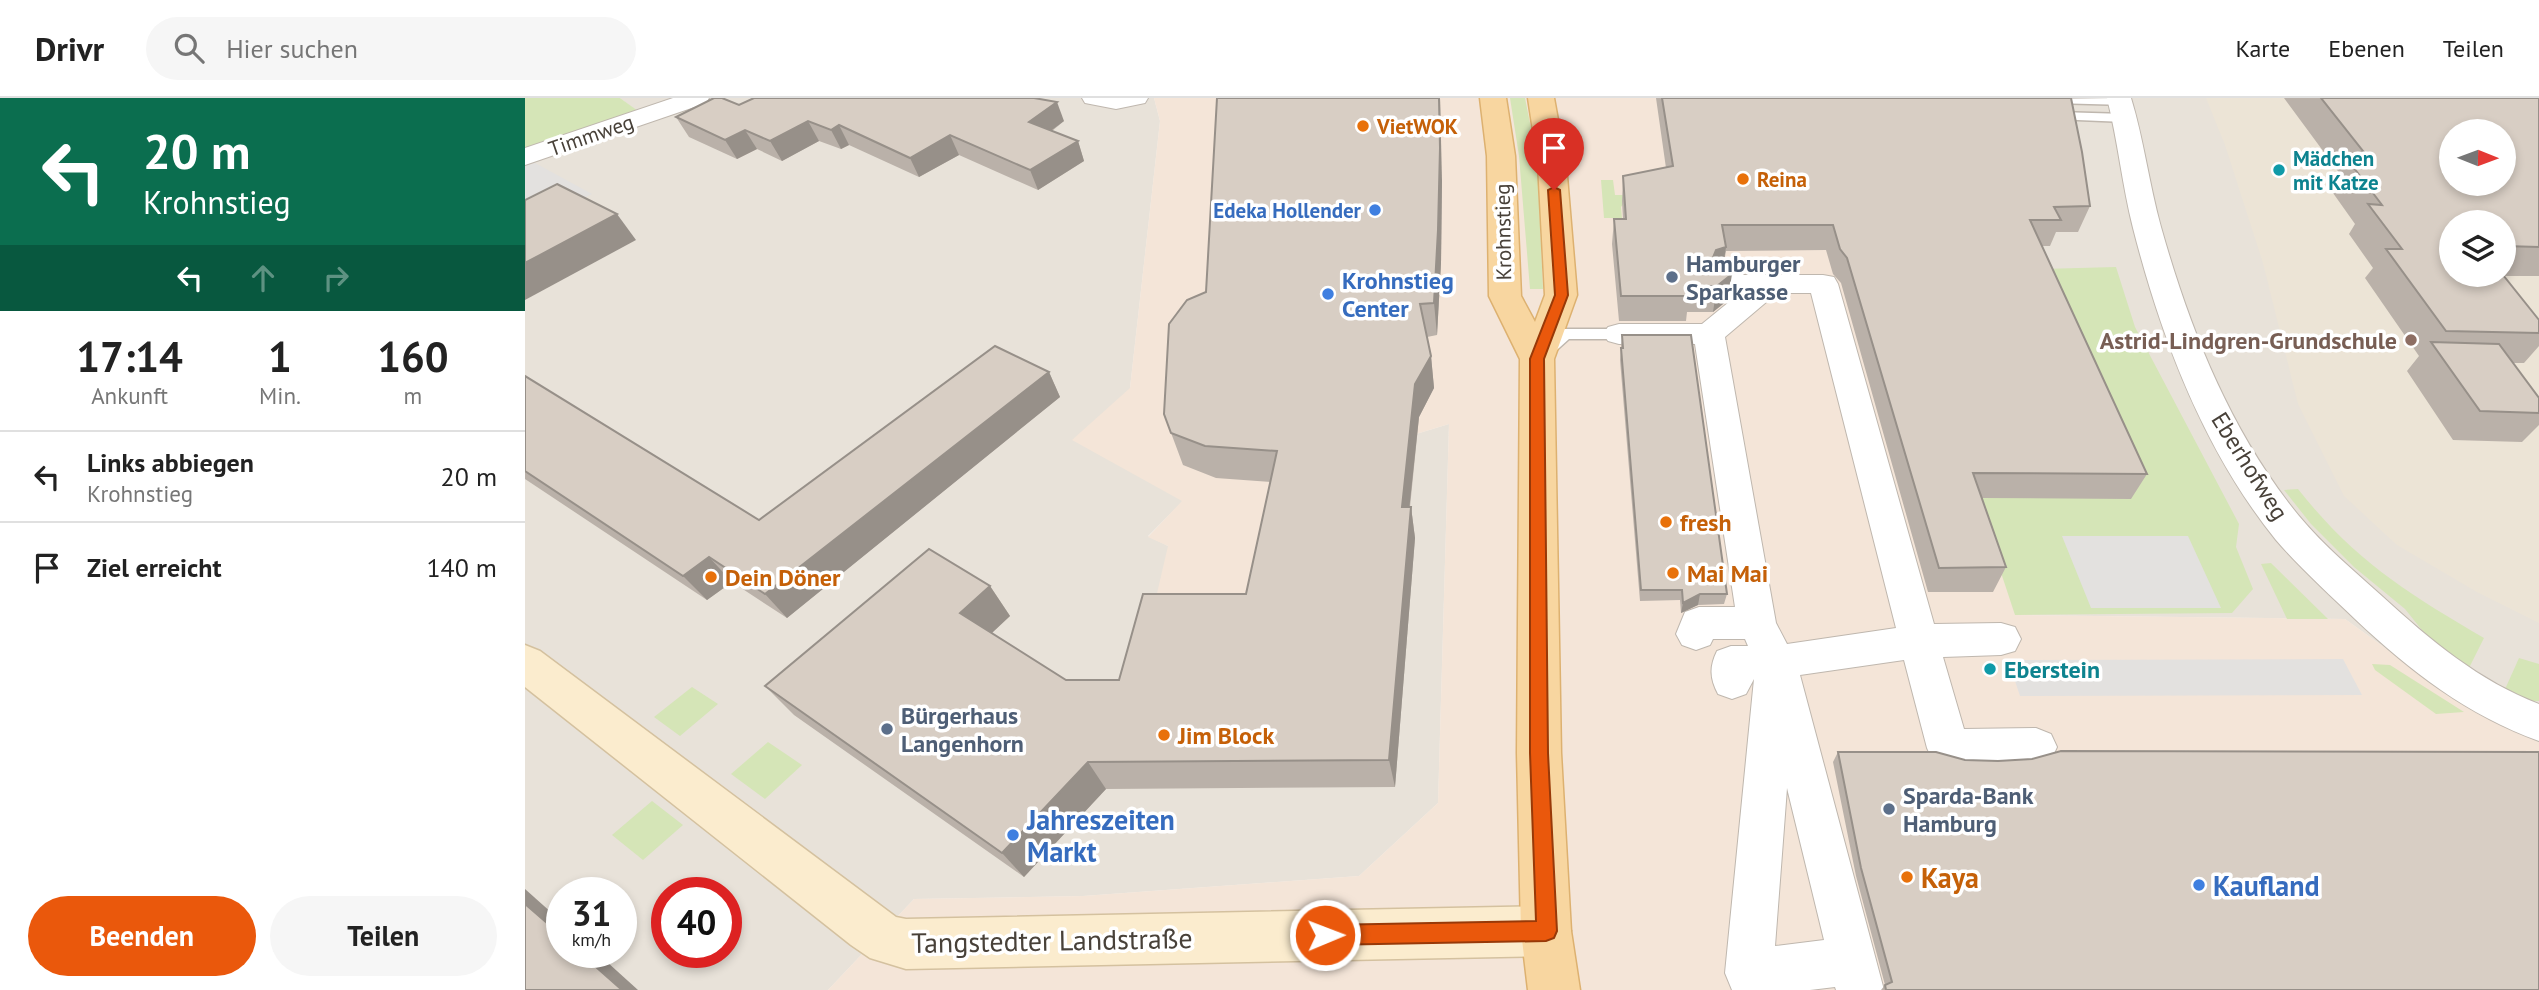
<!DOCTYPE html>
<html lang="de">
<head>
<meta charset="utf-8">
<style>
	body { margin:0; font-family:"PT Sans",sans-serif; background:#f6f6f6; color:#222; height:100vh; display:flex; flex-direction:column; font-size:26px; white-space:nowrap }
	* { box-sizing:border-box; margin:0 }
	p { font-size:23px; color:#767676 }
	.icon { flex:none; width:38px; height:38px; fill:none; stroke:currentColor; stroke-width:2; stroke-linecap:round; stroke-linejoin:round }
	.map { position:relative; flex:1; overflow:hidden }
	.panel { display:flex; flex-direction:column; background:#fff; width:525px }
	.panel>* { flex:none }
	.guide { background:#0b6e4f; color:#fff; overflow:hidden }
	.needle { width:46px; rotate:91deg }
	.controls { position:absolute; left:1914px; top:21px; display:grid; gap:14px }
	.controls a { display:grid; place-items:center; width:77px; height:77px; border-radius:50%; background:#fff; box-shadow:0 4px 10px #0003; font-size:35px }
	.speed { position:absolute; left:21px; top:779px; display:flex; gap:14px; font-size:35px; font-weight:700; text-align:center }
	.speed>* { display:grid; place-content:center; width:91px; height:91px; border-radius:50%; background:#fff; box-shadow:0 4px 10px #0003; line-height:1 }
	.speed small { font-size:18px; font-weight:400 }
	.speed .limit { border:10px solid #d22; background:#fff; color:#111 }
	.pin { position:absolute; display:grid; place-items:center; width:60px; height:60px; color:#fff; margin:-72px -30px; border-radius:50% 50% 50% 0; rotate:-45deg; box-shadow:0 0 7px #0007 }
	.pin .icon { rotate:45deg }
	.me { position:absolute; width:77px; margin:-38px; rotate:89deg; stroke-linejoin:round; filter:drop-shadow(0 0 5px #0008) }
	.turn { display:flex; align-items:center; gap:24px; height:147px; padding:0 28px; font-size:32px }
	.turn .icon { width:91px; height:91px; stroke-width:2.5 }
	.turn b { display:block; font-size:49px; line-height:60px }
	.lanes { display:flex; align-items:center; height:66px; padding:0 28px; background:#0003; justify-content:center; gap:35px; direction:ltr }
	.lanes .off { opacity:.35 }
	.eta { display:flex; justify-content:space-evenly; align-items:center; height:119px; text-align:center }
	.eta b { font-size:42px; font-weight:700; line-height:49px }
	.button { display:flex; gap:14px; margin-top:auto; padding:14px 28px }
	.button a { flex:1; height:80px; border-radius:42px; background:#ea580c; color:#fff; font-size:28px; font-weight:700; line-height:80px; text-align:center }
	.button a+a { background:#f6f6f6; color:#222 }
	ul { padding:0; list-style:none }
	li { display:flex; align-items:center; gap:21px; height:91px; padding:0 28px; border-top:2px solid #e0e0e0 }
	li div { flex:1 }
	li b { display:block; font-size:26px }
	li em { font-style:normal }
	header { display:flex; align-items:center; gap:42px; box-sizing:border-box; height:98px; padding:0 35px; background:#fff; border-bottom:2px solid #e0e0e0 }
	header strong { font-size:33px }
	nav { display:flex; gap:38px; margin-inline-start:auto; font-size:24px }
	.search { width:490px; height:63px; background:#f6f6f6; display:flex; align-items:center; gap:18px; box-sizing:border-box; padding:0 24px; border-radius:38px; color:#767676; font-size:26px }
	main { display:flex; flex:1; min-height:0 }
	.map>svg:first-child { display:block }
	.residential { fill:#e8e2d9; fill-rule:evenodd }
	.commercial { fill:#f4e5d8 }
	.education { fill:#ece4d6; fill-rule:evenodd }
	.green { fill:#d5e5b7 }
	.parking { fill:#e3e1df }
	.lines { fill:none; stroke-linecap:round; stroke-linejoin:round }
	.lane-casing { stroke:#bfb7ae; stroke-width:3 }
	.street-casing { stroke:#bfb7ae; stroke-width:2 }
	.secondary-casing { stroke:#d4c19f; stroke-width:3 }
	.primary-casing { stroke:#ddb170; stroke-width:3 }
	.lane { fill:#fff; fill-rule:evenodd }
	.street { fill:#fff; fill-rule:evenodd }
	.secondary { fill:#fbecce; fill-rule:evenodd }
	.primary { fill:#f8d6a0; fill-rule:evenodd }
	.wall { fill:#bab1a9; fill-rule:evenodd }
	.shaded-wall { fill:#979089 }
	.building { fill:#d8cec4; stroke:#979089; stroke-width:2; fill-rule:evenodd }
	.route { fill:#ea580c; stroke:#983908; stroke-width:2 }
	.food-dot { fill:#e8710a; stroke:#fff; stroke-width:2.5 }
	.culture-dot { fill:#0f9aa8; stroke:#fff; stroke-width:2.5 }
	.shop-dot { fill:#3f7fe0; stroke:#fff; stroke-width:2.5 }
	.service-dot { fill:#5c6f8a; stroke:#fff; stroke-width:2.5 }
	.education-dot { fill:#8d6e63; stroke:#fff; stroke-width:2.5 }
	.labels { text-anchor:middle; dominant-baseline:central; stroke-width:7; stroke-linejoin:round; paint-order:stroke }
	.far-food-label { font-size:21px; font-weight:bold; fill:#c56008; stroke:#fff; text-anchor:start }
	.far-street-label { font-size:21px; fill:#484139; stroke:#fff }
	.far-culture-label { font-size:21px; font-weight:bold; fill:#0d838f; stroke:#fff; text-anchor:start }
	.far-shop-label { font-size:21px; font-weight:bold; fill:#366cbe; stroke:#fff; text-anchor:end }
	.service-label { font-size:24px; font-weight:bold; fill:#4e5e75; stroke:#fff; text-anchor:start }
	.shop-label { font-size:24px; font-weight:bold; fill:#366cbe; stroke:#fff; text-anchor:start }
	.education-label { font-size:24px; font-weight:bold; fill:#785e54; stroke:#fff; text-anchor:end }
	.street-label { font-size:24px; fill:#484139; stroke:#fff }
	.food-label { font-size:24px; font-weight:bold; fill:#c56008; stroke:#fff; text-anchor:start }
	.culture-label { font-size:24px; font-weight:bold; fill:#0d838f; stroke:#fff; text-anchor:start }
	.near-shop-label { font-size:28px; font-weight:bold; fill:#366cbe; stroke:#fff; text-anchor:start }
	.near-food-label { font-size:28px; font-weight:bold; fill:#c56008; stroke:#fff; text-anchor:start }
	.near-street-label { font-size:28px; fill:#484139; stroke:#fff }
</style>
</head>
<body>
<header>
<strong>Drivr</strong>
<div class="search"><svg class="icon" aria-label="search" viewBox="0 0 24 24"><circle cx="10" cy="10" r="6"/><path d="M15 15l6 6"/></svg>Hier suchen</div>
<nav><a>Karte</a><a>Ebenen</a><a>Teilen</a></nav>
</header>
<main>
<section class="panel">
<div class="guide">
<div class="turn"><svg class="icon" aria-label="left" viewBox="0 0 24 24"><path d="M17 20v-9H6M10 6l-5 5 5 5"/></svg><div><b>20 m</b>Krohnstieg</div></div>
<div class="lanes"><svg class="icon" aria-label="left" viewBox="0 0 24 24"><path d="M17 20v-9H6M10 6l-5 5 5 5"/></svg><svg class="icon off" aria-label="ahead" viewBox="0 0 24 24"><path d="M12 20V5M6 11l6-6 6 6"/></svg><svg class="icon off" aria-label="right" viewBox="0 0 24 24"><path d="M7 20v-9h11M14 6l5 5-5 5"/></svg></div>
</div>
<div class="eta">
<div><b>17:14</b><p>Ankunft</p></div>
<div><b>1</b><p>Min.</p></div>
<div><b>160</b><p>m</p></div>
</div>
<ul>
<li><svg class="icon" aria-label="left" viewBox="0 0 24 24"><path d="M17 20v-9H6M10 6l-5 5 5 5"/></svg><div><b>Links abbiegen</b><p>Krohnstieg</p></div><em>20 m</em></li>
<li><svg class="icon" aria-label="arrive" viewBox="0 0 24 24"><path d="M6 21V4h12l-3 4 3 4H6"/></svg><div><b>Ziel erreicht</b></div><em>140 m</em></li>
</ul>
<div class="button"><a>Beenden</a><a>Teilen</a></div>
</section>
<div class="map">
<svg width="2014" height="892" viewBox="0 0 2014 892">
	<rect width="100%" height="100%" fill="#f4f0eb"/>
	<!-- residential -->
	<g class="residential">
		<path d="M95,0H629L635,23L605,290L658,403L623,438L643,448L753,378L924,326L913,705L834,778L558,798L389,801L303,892H0V52L112,13ZM37,794H96V854H37ZM142,794H201V854H142Z"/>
		<path d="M1392,0H2014V637L1881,565L1820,521L1490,517ZM1927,33H1979V86H1927ZM1927,124H1979V177H1927Z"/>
	</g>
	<!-- commercial -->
	<polygon class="commercial" points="629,0 1392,0 1490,517 1820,521 1881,565 2014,637 2014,892 303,892 389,801 558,798 834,778 913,705 924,326 753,378 726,519 626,521 643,448 623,439 657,403 547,342 605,290 635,23"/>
	<!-- education -->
	<path class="education" d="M1681,0H2014V525L1952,494L1872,447L1819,398L1773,306L1738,165L1700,47ZM1927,33H1979V86H1927ZM1927,124H1979V177H1927Z"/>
	<!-- green -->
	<g class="green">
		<polygon points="0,0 95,0 113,13 0,52"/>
		<polygon points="985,0 1000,0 1012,60 1018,191 1005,191 994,58"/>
		<polygon points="1076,82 1088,82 1090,97 1101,97 1102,102 1096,109 1097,120 1079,120"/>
		<polygon points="1591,169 1610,229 1714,426 1711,449 1728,491 1707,515 1490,517 1377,175"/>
		<path d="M1773,391C1829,462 1882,495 1959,540L1940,578L1929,572L1880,511L1829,469L1786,426L1759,392Z"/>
		<polygon points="1746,465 1803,521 1762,521 1736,466"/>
		<polygon points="1994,560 2014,566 2014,603 1989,604 1977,598"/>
		<polygon points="1847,566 1865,567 1939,614 1911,616 1850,572"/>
		<polygon points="167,589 193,606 155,638 129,619"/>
		<polygon points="243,644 277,667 240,701 206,676"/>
		<polygon points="127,703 158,727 118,762 87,737"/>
	</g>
	<!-- parking -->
	<g class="parking">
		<polygon points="10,65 67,96 0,130 0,68"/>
		<polygon points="1537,438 1663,438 1696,510 1566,510"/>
		<polygon points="1818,561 1837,597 1495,598 1483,562"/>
	</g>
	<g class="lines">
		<defs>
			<g id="lane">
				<polygon points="1594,0 1601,1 1601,7 1528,5 1522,1"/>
				<polygon points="1534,14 1600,16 1607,20 1600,24 1529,21 1529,15"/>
				<polygon points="1040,231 1094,231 1102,236 1094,241 1044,241 1024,259 1012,259 1010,255 1012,251 1034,232"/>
			</g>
			<g id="street">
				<polygon points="148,0 184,0 181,5 0,67 0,50"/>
				<polygon points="557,0 623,0 620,5 591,11 560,5"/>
				<path d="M1582,0H1606C1619,42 1624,86 1636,129C1665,232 1706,335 1774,418C1799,448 1829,473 1858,499C1905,542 1954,583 2014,606V643C1942,617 1885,573 1830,521C1803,495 1775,470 1751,442C1679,353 1636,240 1608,130C1597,87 1593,43 1582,0Z"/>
				<path d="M1200,177H1298L1309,179L1313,186L1409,526L1476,525L1490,529L1496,541L1490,553L1476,557L1418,559L1439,631L1511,630L1526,636L1532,649L1526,662C1499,672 1435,673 1408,663L1402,650L1379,562L1275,577L1359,892H1311L1310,889L1285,892H1207L1200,875L1229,581L1221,596L1207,601L1193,596C1185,581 1184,569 1192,553L1206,548H1223L1220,541H1188L1185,547L1171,552L1157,547L1151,536L1160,514L1174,509H1210L1170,246H1094L1083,243L1078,236L1083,229L1094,226H1177L1215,195L1189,193L1185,186L1189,179ZM1252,195H1286L1371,530L1262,546L1251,525L1200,239ZM1262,690L1299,842L1250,848Z"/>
			</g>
			<polygon id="secondary" points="0,547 15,553 371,819 381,821 1021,808 1038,816 1046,833 1038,850 1021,858 381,871 345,860 326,847 0,589"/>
			<polygon id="primary" points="955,0 981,0 990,58 996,198 1010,224 1020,197 1013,66 1003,0 1029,0 1041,66 1052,197 1029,261 1036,655 1046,833 1055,892 1003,892 996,833 992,655 995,261 964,198 962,58"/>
		</defs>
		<!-- lane casing -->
		<use href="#lane" class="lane-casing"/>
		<!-- street casing -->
		<use href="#street" class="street-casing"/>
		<!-- secondary casing -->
		<use href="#secondary" class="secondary-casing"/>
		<!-- primary casing -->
		<use href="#primary" class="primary-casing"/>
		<!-- lane -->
		<use href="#lane" class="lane"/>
		<!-- street -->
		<use href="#street" class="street"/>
		<!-- secondary -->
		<use href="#secondary" class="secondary"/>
		<!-- primary -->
		<use href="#primary" class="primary"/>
	</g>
	<!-- wall -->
	<g class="wall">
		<polygon points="1131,0 1546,0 1565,108 1553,134 1531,134 1525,148 1517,148 1622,376 1606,401 1457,400 1481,469 1468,494 1403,494 1316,185 1308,176 1301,152 1201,153 1198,170 1203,202 1188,214 1162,214 1161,223 1094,223 1087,146 1089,121 1098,121 1097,103 1098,78 1141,70"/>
		<path d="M1759,0H2014V178H1978L2014,222V248L1999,265H1988L2014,300V327L1997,344L1928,342L1882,273L1894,258L1840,180L1848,170L1824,136L1830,126L1808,95L1818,80ZM1927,124H1979V177H1927Z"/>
		<polygon points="214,7 539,23 527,33 553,43 559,63 513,92 434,57 394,79 324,47 316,51 294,43 257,63 232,51 212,61 164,39 151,19"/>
		<polygon points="917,83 916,165 912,237 902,239 906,258 909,290 894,319 885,409 886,409 890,440 870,689 581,691 499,779 269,617 240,588 465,488 485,518 467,535 541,582 594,582 721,496 746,384 691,380 658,367 639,316 681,194"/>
		<polygon points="1097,237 1202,496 1199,506 1173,507 1156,515 1155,502 1115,503 1095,262"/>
		<polygon points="524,274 535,299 262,520 207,484 182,502 0,381 0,278 234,422"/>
		<polygon points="1313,654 2014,892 1356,892 1360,887 1331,778 1308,664"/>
	</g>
	<!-- shaded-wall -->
	<g class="shaded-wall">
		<polygon points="914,0 915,0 917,83 916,165 912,237 909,205"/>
		<polygon points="532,4 539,23 512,43 504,24"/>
		<polygon points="283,23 294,43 257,63 245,43"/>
		<polygon points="314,27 324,47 316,51 306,32"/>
		<polygon points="220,32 232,51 212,61 200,42"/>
		<polygon points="425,37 434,57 394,79 385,60"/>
		<polygon points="553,43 559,63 513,92 505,72"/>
		<polygon points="92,116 111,142 0,202 0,165"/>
		<polygon points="1201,149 1197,175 1187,162 1191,152"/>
		<polygon points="1207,176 1203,202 1188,214 1192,188"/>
		<polygon points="906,258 909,290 894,319 881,441 877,409 890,286"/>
		<polygon points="524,274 535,299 262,520 240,496"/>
		<polygon points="886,409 890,440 870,689 864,662"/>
		<polygon points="184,459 207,484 182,502 158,478"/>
		<polygon points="465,488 485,518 456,545 435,515"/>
		<polygon points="1175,496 1173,507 1156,515 1158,505"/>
		<polygon points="563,664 581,691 499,779 477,755"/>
		<polygon points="0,791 37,824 37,838 0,806"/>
		<polygon points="54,854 71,854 113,892 97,892"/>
	</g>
	<!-- building -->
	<g class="building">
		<polygon points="189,0 197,0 214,7 229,0 509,0 532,4 504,24 553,43 505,72 425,37 385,60 314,27 306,32 283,23 245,43 220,32 200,42 151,19"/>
		<polygon points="692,0 914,0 915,50 913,132 909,205 895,206 906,258 890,286 877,409 886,409 864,662 563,664 477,755 240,588 404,451 465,488 435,515 541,582 594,582 618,496 721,496 752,353 680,348 646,335 639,316 644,226 662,202 681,194"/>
		<polygon points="1137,0 1546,0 1557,54 1565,108 1529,109 1536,122 1505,122 1622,376 1448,375 1481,469 1414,470 1322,160 1315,151 1308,127 1197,127 1201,149 1191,152 1187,162 1193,170 1206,171 1207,176 1192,188 1163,188 1164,198 1096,198 1089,121 1101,121 1098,78 1148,68"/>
		<path d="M1796,0H2014V149L1979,148V124H1927V177H1978L2014,222V235L1921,233L1861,151H1877L1843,106L1857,107L1826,66L1849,67ZM1927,33H1979V86H1927Z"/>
		<polygon points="32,86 92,116 0,165 0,102"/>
		<polygon points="1097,237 1166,237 1202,496 1175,496 1158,505 1157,492 1116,492 1096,250 1098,250"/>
		<polygon points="1906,244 1974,246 2014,300 2014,315 1955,313"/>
		<polygon points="470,248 524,274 240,496 184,459 158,478 0,373 0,278 234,422"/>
		<polygon points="1536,653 2014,654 2014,892 1361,892 1360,887 1367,884 1336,770 1313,654 1411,654 1440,662 1473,663 1507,661"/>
		<polygon points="0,806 37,838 37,854 54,854 97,892 0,892"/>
	</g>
	<!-- route -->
	<polygon class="route" points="1029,89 1035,92 1043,197 1019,261 1023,655 1032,833 1029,840 1021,843 800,847 793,844 790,837 793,830 800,827 1011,823 1005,655 1005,261 1030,197 1023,92"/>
	<!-- markers -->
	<g class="food-dot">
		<circle cx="838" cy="28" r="7"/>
		<circle cx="1218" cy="81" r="7"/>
		<circle cx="1141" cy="424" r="7"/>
		<circle cx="1148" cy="475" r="7"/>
		<circle cx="186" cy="479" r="7"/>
		<circle cx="639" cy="637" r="7"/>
		<circle cx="1382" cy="779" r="7"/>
	</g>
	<g class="culture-dot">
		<circle cx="1754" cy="72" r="7"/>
		<circle cx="1465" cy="571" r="7"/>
	</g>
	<g class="shop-dot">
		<circle cx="850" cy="112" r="7"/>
		<circle cx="803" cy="196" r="7"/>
		<circle cx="488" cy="737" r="7"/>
		<circle cx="1674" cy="787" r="7"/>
	</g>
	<g class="service-dot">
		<circle cx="1147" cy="179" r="7"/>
		<circle cx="362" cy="631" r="7"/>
		<circle cx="1364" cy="711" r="7"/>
	</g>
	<circle class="education-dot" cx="1886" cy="242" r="7"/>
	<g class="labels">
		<!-- far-food labels -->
		<g class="far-food-label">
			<text x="852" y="28">VietWOK</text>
			<text x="1232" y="81">Reina</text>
		</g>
		<!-- far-street labels -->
		<g class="far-street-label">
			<text transform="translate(66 37) rotate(-19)">Timmweg</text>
			<text transform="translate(978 134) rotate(-91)">Krohnstieg</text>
		</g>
		<!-- far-culture labels -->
		<g class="far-culture-label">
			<text x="1768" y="60">Mädchen<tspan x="1768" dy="24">mit Katze</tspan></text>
		</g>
		<!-- far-shop labels -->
		<g class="far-shop-label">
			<text x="836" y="112">Edeka Hollender</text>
		</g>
		<!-- service labels -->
		<g class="service-label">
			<text x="1161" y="165">Hamburger<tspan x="1161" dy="28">Sparkasse</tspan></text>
			<text x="376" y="617">Bürgerhaus<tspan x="376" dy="28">Langenhorn</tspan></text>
			<text x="1378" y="697">Sparda-Bank<tspan x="1378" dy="28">Hamburg</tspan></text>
		</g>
		<!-- shop labels -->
		<g class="shop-label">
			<text x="817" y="182">Krohnstieg<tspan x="817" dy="28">Center</tspan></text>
		</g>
		<!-- education labels -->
		<g class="education-label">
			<text x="1872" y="242">Astrid-Lindgren-Grundschule</text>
		</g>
		<!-- street labels -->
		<g class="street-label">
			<text transform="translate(1725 368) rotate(58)">Eberhofweg</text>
		</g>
		<!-- food labels -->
		<g class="food-label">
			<text x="1155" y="424">fresh</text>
			<text x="1162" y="475">Mai Mai</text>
			<text x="200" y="479">Dein Döner</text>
			<text x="653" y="637">Jim Block</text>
		</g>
		<!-- culture labels -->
		<g class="culture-label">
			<text x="1479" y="571">Eberstein</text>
		</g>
		<!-- near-shop labels -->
		<g class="near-shop-label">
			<text x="502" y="721">Jahreszeiten<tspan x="502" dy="32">Markt</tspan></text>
			<text x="1688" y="787">Kaufland</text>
		</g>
		<!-- near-food labels -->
		<g class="near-food-label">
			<text x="1396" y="779">Kaya</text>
		</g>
		<!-- near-street labels -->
		<g class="near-street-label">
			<text transform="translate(527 842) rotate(-1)">Tangstedter Landstraße</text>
		</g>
	</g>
</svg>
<div class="controls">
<a><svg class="needle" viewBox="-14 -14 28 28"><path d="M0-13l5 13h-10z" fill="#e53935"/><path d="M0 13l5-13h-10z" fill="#767676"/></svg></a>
<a><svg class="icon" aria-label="layers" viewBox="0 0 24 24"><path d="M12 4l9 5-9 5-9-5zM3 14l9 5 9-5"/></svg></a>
</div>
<div class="speed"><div>31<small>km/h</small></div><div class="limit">40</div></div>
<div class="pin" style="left:1029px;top:92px;background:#d93025"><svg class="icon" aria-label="arrive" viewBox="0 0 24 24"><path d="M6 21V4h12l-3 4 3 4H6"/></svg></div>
<svg class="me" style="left:800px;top:837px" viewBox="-20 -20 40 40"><circle r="17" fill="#ea580c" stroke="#fff" stroke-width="3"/><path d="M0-11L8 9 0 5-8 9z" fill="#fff"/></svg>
</div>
</main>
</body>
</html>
